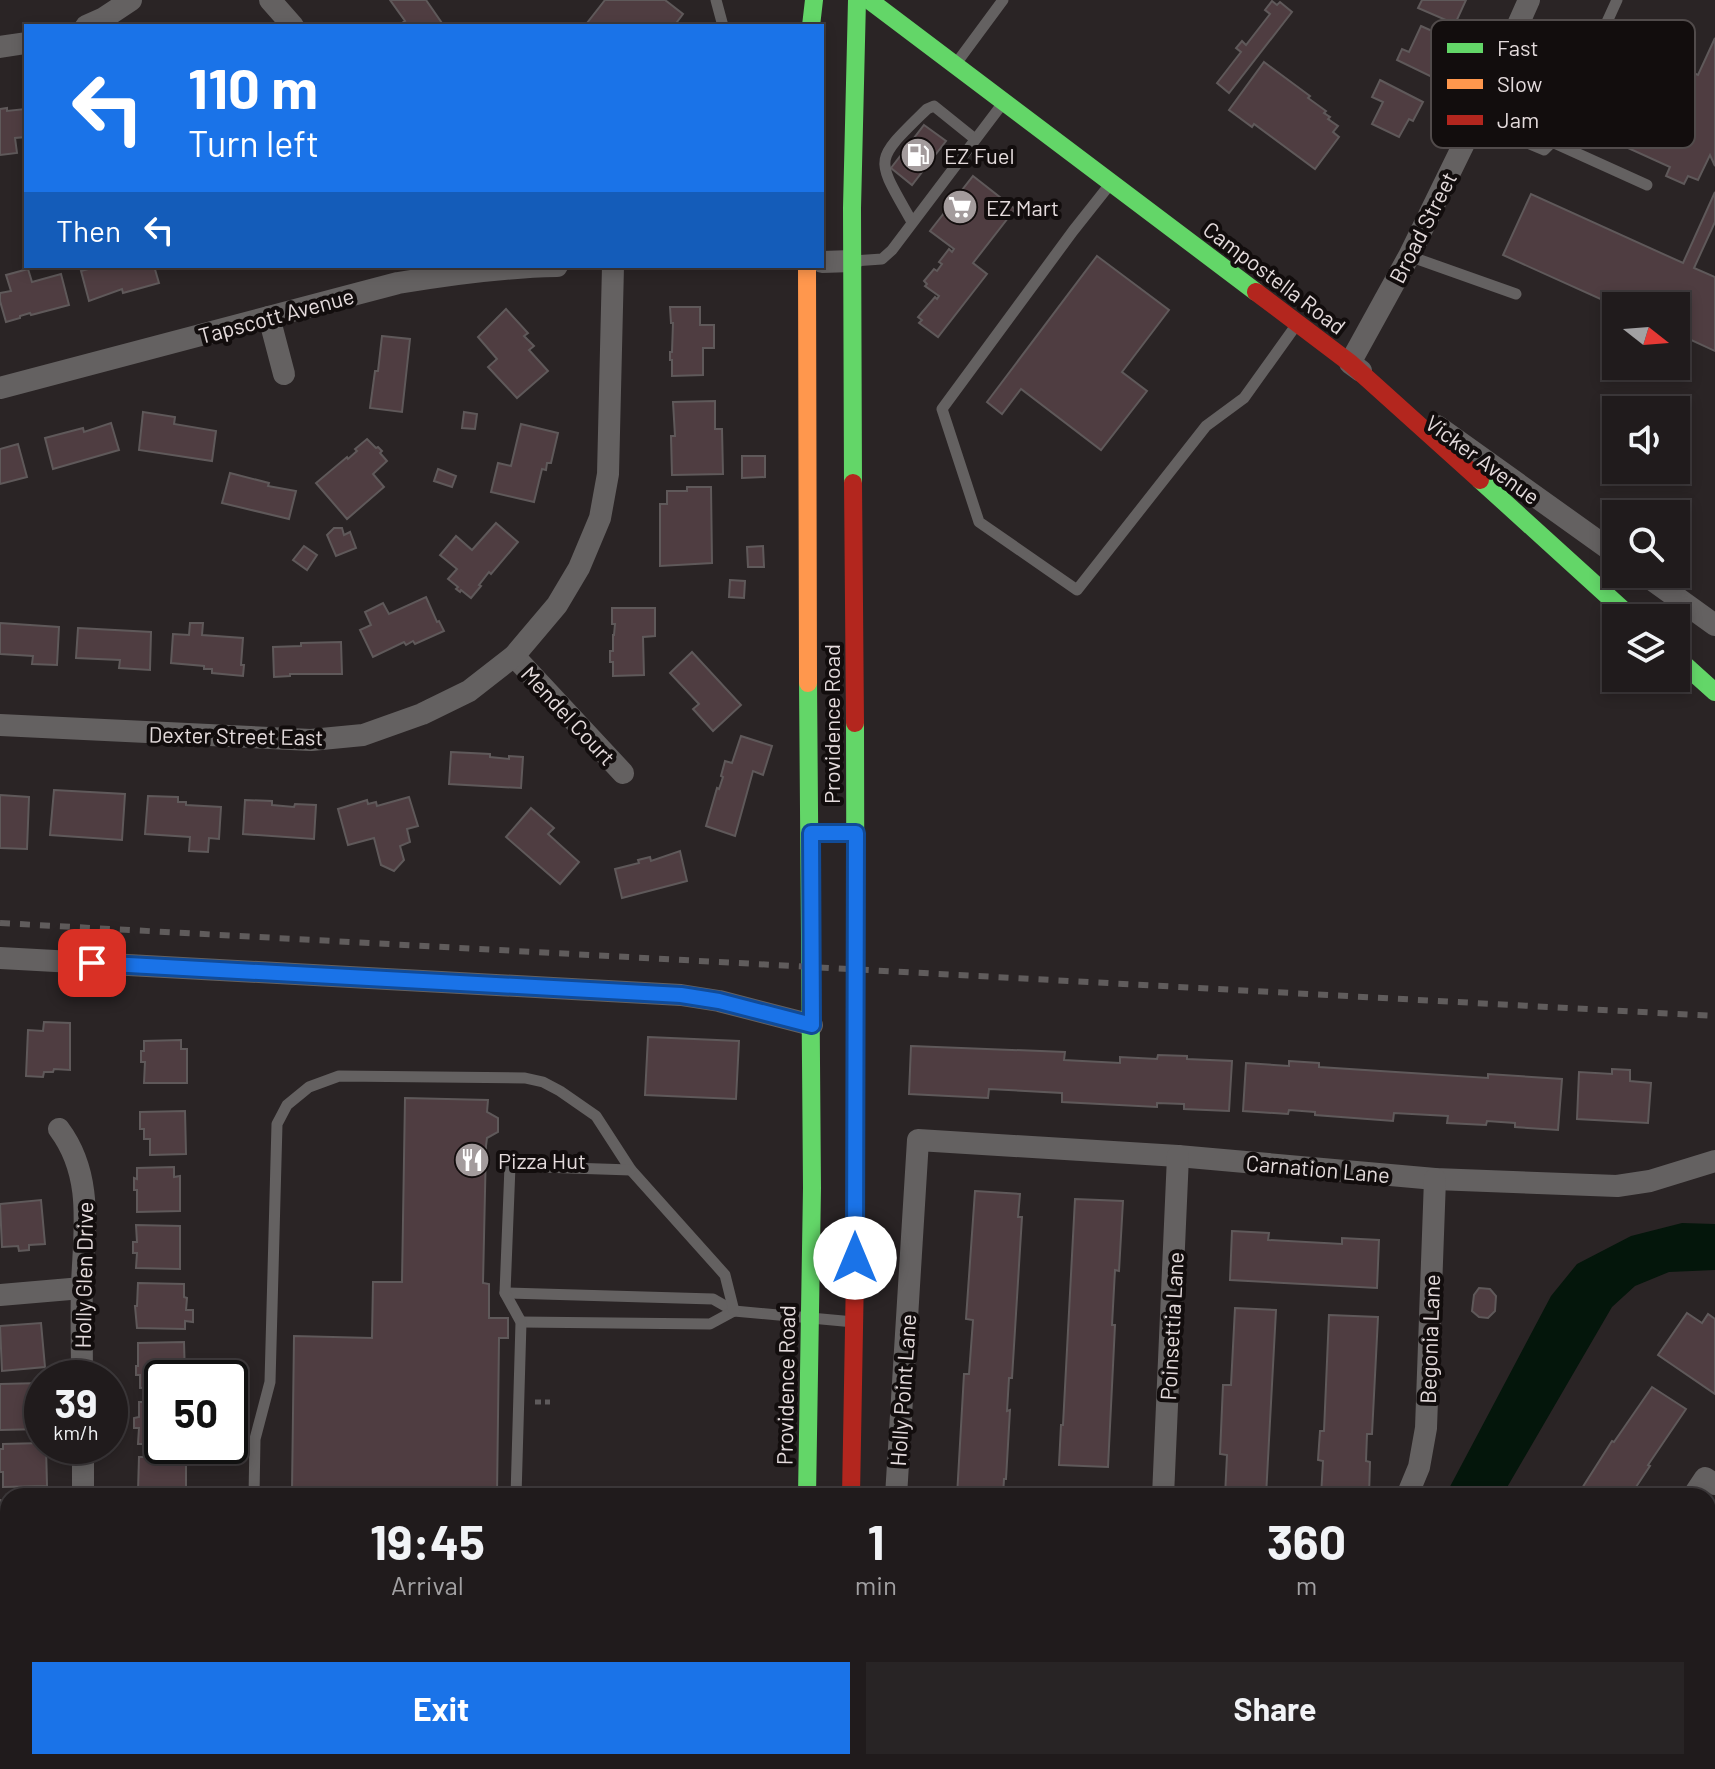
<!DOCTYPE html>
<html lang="en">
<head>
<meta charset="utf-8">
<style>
	body { margin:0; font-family:Barlow,sans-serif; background:#282425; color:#f1f3f6; height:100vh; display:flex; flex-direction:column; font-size:30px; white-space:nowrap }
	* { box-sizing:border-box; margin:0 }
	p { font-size:26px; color:#a2a1a3 }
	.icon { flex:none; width:44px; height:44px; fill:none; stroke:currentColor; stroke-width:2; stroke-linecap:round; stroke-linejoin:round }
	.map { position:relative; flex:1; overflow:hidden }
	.side { position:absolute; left:0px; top:1488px; width:1716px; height:282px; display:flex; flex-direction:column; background:#201b1c; border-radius:24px 24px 0 0; box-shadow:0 4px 12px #0003,0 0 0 2px #3d393b }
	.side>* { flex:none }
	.top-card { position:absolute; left:24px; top:24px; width:800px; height:244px; border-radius:0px; box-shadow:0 4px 12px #0003,0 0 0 2px #3d393b; background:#1a73e8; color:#fff; overflow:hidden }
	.needle { width:52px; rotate:107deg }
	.fabs { position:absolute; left:1602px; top:292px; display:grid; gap:16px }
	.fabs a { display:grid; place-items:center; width:88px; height:88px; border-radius:0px; background:#201b1c; box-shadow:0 4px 12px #0003,0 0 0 2px #3d393b; font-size:40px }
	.speed { position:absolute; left:24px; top:1360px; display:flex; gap:16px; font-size:40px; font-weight:700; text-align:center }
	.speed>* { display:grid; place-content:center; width:104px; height:104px; border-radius:50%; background:#201b1c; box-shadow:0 4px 12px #0003,0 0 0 2px #3d393b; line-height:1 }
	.speed small { font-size:20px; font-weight:400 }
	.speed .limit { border:4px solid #111; border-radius:12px; background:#fff; color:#111 }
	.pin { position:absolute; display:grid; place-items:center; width:68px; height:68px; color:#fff; margin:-34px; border-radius:16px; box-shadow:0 4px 12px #0006 }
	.me { position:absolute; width:88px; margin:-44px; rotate:0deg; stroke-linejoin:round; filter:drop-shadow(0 0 6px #0008) }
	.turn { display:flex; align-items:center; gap:28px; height:168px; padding:0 32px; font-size:36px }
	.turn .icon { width:104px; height:104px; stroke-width:2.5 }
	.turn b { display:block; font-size:56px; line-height:68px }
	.then { display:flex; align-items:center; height:76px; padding:0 32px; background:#0003; gap:16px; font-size:30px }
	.eta { display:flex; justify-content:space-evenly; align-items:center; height:136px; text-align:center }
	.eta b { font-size:48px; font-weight:700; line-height:56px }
	.button { display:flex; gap:16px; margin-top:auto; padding:16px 32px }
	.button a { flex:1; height:92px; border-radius:0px; background:#1a73e8; color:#fff; font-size:32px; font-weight:700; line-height:92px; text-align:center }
	.button a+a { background:#282425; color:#f1f3f6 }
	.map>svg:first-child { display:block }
	.water { fill:#04160b }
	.building { fill:#4f3d41; stroke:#5f595a; stroke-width:2 }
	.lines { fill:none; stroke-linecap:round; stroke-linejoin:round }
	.path { stroke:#5f5b5c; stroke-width:5; stroke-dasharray:6 4; stroke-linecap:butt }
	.lane { stroke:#646161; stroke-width:11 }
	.street { stroke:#646161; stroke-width:22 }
	.fast { stroke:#63d668; stroke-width:18 }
	.slow { stroke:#ff974d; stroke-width:18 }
	.jam { stroke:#b3261e; stroke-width:18 }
	.rail { stroke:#605c5c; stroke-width:6; stroke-dasharray:10 10; stroke-linecap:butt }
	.route-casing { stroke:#114b97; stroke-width:20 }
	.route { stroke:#1a73e8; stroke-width:14 }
	.labels { text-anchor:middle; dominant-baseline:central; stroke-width:8; stroke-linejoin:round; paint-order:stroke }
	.poi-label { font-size:22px; fill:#e4dbdc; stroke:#120d0d; text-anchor:start }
	.street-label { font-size:22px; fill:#e4dbdc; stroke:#120d0d }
	.key { fill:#120d0d; stroke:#514b4b; stroke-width:2 }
	.key-label { font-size:22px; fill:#e4dbdc }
</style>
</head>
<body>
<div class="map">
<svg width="1715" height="1769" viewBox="0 0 1715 1769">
	<rect width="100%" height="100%" fill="#2a2425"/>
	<!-- water -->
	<polygon class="water" points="1682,1223 1715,1224 1715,1270 1669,1272 1635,1286 1612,1307 1502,1496 1445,1496 1551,1296 1577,1264 1631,1236"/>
	<!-- building -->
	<g class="building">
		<polygon points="390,0 426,0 444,26 397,26 405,21"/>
		<polygon points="605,0 665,0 683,14 674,26 591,26 587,23"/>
		<polygon points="1422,0 1466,0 1455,24 1418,8"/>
		<polygon points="1272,1 1277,5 1280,2 1292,12 1229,93 1217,83 1241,52 1236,48 1242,41 1246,45 1270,14 1265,10"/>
		<polygon points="1421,26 1450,39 1432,77 1397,60 1402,49 1409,52"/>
		<polygon points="1715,38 1715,166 1710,155 1698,180 1688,176 1684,184 1666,176 1670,167 1628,148 1667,61 1698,75"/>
		<polygon points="1264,62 1310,96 1308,98 1326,111 1324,113 1330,117 1328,119 1338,126 1333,132 1339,137 1315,169 1254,124 1252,127 1229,110"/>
		<polygon points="1380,80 1423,102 1413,121 1409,119 1399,137 1372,124 1383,102 1372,97"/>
		<polygon points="25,106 26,106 26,137 15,138 17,153 0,155 0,109 7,108 7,111 26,109"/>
		<polygon points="924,125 946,141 912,185 891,168"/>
		<polygon points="973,176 1015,209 973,263 987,274 938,337 919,323 922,320 918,317 935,297 937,299 939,296 925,286 927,284 924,281 934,269 937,271 942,264 939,262 949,249 952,252 954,249 930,231"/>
		<polygon points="1715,192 1715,222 1694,268 1715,277 1715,351 1676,333 1676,306 1616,306 1503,255 1531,194 1683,263"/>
		<polygon points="1097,256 1169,310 1122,372 1147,391 1101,450 1021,389 1002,414 987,402"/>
		<polygon points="99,266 154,266 159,283 123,293 122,289 89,301 81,271"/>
		<polygon points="28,269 32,282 61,274 69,305 31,315 30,313 20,316 20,318 6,322 0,301 0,293 11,291 6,275"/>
		<polygon points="670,307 700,307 700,325 714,325 714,348 703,348 703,375 672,376 672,360 670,360 670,352 672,352 673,323 671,323"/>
		<polygon points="506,309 528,333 524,336 534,346 529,350 548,371 517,398 488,367 497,359 478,337"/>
		<polygon points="382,336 410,339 402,412 370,408 375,371 378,371"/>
		<polygon points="715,401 715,429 722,429 723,474 672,475 671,436 675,436 673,402"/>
		<polygon points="143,412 175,417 174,424 216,431 212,461 139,450"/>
		<polygon points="464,412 477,414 475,429 462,428"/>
		<polygon points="111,423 119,450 53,469 45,438 83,428 84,432"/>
		<polygon points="521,424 558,433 551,463 547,463 546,470 542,469 534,502 491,492 498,463 511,466"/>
		<polygon points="367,439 376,448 378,447 382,451 380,453 387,461 373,474 384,487 347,519 316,483 347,457 348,459 357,451 355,449"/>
		<polygon points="18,444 27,477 0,484 0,449"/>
		<polygon points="742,456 765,456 765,477 742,478"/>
		<polygon points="438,469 456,476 452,487 434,481"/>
		<polygon points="230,473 269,483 268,486 296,491 289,519 222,503"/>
		<polygon points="687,487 711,487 712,563 660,566 660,504 667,504 667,491 687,491"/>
		<polygon points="496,523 518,542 491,574 489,572 479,585 481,586 471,598 461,590 460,592 456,589 458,587 448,579 457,569 440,555 456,536 472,550"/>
		<polygon points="334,528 342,528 344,535 350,532 356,548 336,556 327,535"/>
		<polygon points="304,546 317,555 307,570 293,560"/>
		<polygon points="763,546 764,567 748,567 747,547"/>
		<polygon points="730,580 745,581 744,598 729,597"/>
		<polygon points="426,597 437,622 439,621 444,631 415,644 413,641 406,645 404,642 373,657 360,630 371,625 365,612 383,603 389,614"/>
		<polygon points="612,608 655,608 655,636 643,637 644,675 613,676 613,662 610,662 610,651 613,651 613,635 614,635 615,624 612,624"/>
		<polygon points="0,623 59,627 57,665 32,664 33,656 0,654"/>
		<polygon points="190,623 203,623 202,635 243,638 241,665 244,665 243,676 212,673 212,669 204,669 204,666 171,663 173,634 189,635"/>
		<polygon points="78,628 151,632 150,670 119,668 120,660 76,658"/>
		<polygon points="341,642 342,674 290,674 290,676 274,677 273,647 301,646 301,643"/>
		<polygon points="692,652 741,705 713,731 693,709 699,704 670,673"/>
		<polygon points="741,736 772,746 763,775 753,771 735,836 706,826 717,788 719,789 723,777 721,776 725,761 732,763"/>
		<polygon points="451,752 490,754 490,757 509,759 509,756 523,757 521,788 449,784"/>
		<polygon points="54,790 125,794 122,840 50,835"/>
		<polygon points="0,795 29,797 27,849 0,848"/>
		<polygon points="148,796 178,797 178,802 186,802 186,805 221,807 219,839 209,838 208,852 189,851 190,837 145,834"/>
		<polygon points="409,797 418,826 407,829 410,842 400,846 404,860 394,871 381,865 374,838 348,845 338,809 367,800 368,804 376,802 377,806"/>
		<polygon points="245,800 272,801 272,805 294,807 295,804 316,805 314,839 243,834"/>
		<polygon points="531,808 554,828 548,834 579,862 560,884 506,837"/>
		<polygon points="680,851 687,881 622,898 615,869 639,863 638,860 650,857 651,861"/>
		<polygon points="44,1022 70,1023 70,1070 54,1069 53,1072 44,1072 43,1077 26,1076 28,1030 43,1031"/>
		<polygon points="648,1037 739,1041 736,1099 645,1095"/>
		<polygon points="181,1040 181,1049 187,1049 187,1083 144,1083 145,1062 141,1062 141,1051 144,1051 144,1041"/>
		<polygon points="911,1046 1065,1052 1064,1060 1120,1063 1120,1057 1157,1059 1158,1055 1187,1056 1187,1059 1232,1061 1229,1111 1184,1109 1184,1104 1157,1103 1157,1107 1062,1102 1062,1093 989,1089 988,1098 909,1094"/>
		<polygon points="1289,1061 1319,1063 1319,1067 1488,1078 1488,1074 1562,1079 1558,1130 1515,1127 1515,1123 1487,1121 1486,1125 1447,1123 1448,1116 1394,1113 1393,1121 1315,1115 1315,1112 1289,1110 1288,1114 1243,1111 1246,1063 1289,1066"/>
		<polygon points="1612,1069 1630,1070 1630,1081 1651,1083 1648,1123 1577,1119 1579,1072 1612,1074"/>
		<polygon points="405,1098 488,1100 487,1112 498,1118 498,1132 487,1138 486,1146 483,1283 489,1284 489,1318 508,1318 508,1338 499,1338 497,1496 268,1496 269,1490 292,1491 294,1336 372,1338 373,1282 402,1282"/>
		<polygon points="185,1111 186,1154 150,1155 150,1139 144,1139 144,1129 140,1129 140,1112"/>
		<polygon points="174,1167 174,1177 180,1176 180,1211 137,1212 137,1190 134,1190 134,1178 137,1179 137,1168"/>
		<polygon points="975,1191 1020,1194 1018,1217 1022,1217 1012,1378 1009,1378 1007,1411 1010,1410 1006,1479 1004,1479 1003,1496 957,1496 964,1374 969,1374 973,1320 966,1319"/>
		<polygon points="1075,1199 1123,1201 1119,1271 1115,1270 1112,1325 1115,1325 1108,1467 1059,1465 1061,1425 1063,1425"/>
		<polygon points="41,1200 45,1244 29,1245 29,1250 19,1251 18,1246 2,1247 0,1204"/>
		<polygon points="136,1225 180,1226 180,1269 136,1268 137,1253 133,1253 133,1242 137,1242"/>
		<polygon points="1232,1231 1269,1233 1268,1240 1342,1244 1342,1238 1379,1240 1377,1288 1230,1280"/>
		<polygon points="138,1283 184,1284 184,1297 187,1298 186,1310 193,1310 193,1322 185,1321 185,1329 137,1328 135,1306 137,1306"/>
		<polygon points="1479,1288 1490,1289 1496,1296 1495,1311 1488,1318 1479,1317 1472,1311 1474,1295"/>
		<polygon points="1235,1308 1276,1310 1266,1496 1225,1496 1227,1455 1220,1454 1223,1385 1231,1385"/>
		<polygon points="1687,1313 1702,1323 1708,1314 1715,1319 1715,1394 1658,1355"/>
		<polygon points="1329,1315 1378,1317 1372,1434 1367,1434 1366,1461 1370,1462 1369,1496 1321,1496 1323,1461 1318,1460 1320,1431 1324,1431"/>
		<polygon points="41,1323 45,1367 2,1371 0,1326"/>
		<polygon points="184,1342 185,1378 162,1378 162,1387 140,1388 140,1375 136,1375 136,1366 138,1366 138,1343"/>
		<polygon points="42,1383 42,1429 0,1430 0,1384"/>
		<polygon points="1652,1387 1686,1409 1648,1465 1650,1466 1630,1496 1577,1496 1612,1441 1614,1442"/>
		<polygon points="139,1402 162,1402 162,1444 138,1444 139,1428 134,1428 134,1418 139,1417"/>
		<polygon points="42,1443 42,1446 46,1446 47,1486 3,1487 3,1472 0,1472 0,1449 3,1449 3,1444"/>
		<polygon points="139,1457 186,1457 186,1496 141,1496 141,1491 138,1491"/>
		<polygon points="0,1500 6,1502 0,1535"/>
		<polygon points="1715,1727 1715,1765 1708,1760 1708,1737"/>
	</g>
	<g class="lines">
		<!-- path -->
		<polyline class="path" points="535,1402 550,1402"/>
		<!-- lane -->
		<g class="lane">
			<polyline points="716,0 723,26"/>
			<polyline points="955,65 1003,0"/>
			<polyline points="1475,121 1544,150 1552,142 1617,0"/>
			<polyline points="1552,142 1647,185"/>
			<polyline points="1111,183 1073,231 942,409 979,522 1077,590 1206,426 1244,398 1297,324"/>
			<path d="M912,222C875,156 872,163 927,109L934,106L975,139"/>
			<polyline points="1409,256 1516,294"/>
			<polyline points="853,261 882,259 892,250 1003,103"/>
			<polyline points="813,833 855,833"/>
			<polyline points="505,1293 713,1299 734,1311 854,1322"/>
			<polyline points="521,1322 710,1324 734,1311"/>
			<polyline points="254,1496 255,1439 270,1382 277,1124 287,1105 309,1087 339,1076 525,1078 543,1082 560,1091 596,1116 631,1170 725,1275 734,1311"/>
			<polyline points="516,1496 521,1322 505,1293 510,1166 631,1170"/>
			<polyline points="510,1762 511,1769"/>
		</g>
		<!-- street -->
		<g class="street">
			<polyline points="270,0 293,26"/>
			<polyline points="86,26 104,18 131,0"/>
			<polyline points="0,47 26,43"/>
			<polyline points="822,262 852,261"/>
			<polyline points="269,317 284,374"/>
			<polyline points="1361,371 1350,363 1409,256 1475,121 1529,0"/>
			<path d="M0,388L398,283C451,274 503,267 557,266"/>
			<polyline points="1437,426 1616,554"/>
			<polyline points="1644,574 1715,625"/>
			<polyline points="514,656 623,773"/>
			<polyline points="0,725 311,740 363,735 422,714 469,691 514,656 557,605 579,568 600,518 608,474 613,266"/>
			<polyline points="0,958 681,995 719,1001 812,1025"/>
			<path d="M59,1129C94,1176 84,1230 82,1285C81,1316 82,1347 82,1378"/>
			<polyline points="0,1295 82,1288"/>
			<polyline points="83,1446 83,1496"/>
			<polyline points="896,1496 918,1140 1178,1156 1435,1179 1617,1186 1650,1181 1715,1161"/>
			<polyline points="1163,1496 1178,1156"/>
			<polyline points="1407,1496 1419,1467 1426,1428 1435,1179"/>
			<polyline points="1693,1496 1705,1478 1715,1484"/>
			<polyline points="0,1602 8,1602"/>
			<polyline points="1708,1613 1715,1602"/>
			<polyline points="184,1762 194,1769"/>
			<polyline points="1483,1762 1486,1769"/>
			<polyline points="1637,1762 1647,1769"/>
			<polyline points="912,1769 923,1762"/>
			<polyline points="986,1769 990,1762"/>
			<polyline points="1157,1769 1168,1762"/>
			<polyline points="1402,1769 1404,1762"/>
		</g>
		<!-- fast -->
		<g class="fast">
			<polyline points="869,0 1256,292"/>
			<polyline points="811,26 814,0"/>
			<polyline points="1480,480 1632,618"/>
			<polyline points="853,483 852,208 857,0"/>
			<polyline points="1676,657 1715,692"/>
			<polyline points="855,723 856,1218"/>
			<polyline points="807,1496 812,1188 808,683"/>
			<polyline points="843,1762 843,1769"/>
		</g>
		<!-- slow -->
		<polyline class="slow" points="807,266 808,683"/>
		<!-- jam -->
		<g class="jam">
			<polyline points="1256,292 1350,363 1480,480"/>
			<polyline points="853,483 855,723"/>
			<polyline points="851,1496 856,1218"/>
			<polyline points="798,1769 799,1762"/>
		</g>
		<!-- rail -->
		<polyline class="rail" points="0,923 1715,1016"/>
	</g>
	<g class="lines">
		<defs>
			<polyline id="route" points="92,963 681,995 719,1001 812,1025 811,833 856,833 855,1258"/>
		</defs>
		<!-- route casing -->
		<use href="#route" class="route-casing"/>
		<!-- route -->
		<use href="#route" class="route"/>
	</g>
	<!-- icons -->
	<defs>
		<symbol id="fuel-disc" viewBox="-11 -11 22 22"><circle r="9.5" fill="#a39b9c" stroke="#120d0d"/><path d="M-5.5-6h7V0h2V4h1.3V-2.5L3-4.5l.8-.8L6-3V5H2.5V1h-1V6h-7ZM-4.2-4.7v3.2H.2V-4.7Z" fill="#fff"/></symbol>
		<symbol id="supermarket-disc" viewBox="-11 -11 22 22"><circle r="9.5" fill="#a39b9c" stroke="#120d0d"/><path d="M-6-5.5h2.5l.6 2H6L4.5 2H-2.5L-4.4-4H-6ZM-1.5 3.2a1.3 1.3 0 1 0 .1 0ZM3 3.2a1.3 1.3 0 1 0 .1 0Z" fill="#fff"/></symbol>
		<symbol id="restaurant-disc" viewBox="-11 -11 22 22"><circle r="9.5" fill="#a39b9c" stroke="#120d0d"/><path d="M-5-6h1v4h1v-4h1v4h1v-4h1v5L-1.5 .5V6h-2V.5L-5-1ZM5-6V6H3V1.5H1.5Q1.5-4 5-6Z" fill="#fff"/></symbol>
	</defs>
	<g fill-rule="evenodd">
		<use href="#fuel-disc" x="898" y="135" width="40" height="40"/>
		<use href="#supermarket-disc" x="940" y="187" width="40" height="40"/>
		<use href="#restaurant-disc" x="452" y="1140" width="40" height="40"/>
	</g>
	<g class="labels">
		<!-- poi labels -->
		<g class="poi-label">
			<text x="944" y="155">EZ Fuel</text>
			<text x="986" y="207">EZ Mart</text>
			<text x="498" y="1160">Pizza Hut</text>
		</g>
		<!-- street labels -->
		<g class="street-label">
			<text transform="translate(1422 227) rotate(-63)">Broad Street</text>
			<text transform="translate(1275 277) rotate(37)">Campostella Road</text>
			<text transform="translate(276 315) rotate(-15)">Tapscott Avenue</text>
			<text transform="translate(1483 459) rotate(36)">Vicker Avenue</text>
			<text transform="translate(569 715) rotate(47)">Mendel Court</text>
			<text transform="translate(831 724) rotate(-90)">Providence Road</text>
			<text transform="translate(236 735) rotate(1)">Dexter Street East</text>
			<text transform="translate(1318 1168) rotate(5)">Carnation Lane</text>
			<text transform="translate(83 1275) rotate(-89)">Holly Glen Drive</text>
			<text transform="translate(1171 1326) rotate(-87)">Poinsettia Lane</text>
			<text transform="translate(1429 1339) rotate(-88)">Begonia Lane</text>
			<text transform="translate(785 1385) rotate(-89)">Providence Road</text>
			<text transform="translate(902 1390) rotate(-86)">Holly Point Lane</text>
		</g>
	</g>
	<!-- legend -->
	<rect x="1431" y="20" width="264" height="128" rx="12" class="key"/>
	<rect x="1447" y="43" width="36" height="10" fill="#63d668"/>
	<rect x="1447" y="79" width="36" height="10" fill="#ff974d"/>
	<rect x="1447" y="115" width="36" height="10" fill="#b3261e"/>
	<g class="key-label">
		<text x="1497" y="56">Fast</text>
		<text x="1497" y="92">Slow</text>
		<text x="1497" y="128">Jam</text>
	</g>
</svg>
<div class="fabs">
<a><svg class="needle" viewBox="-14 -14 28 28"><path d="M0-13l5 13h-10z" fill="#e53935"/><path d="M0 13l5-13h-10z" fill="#a2a1a3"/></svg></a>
<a><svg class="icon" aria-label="sound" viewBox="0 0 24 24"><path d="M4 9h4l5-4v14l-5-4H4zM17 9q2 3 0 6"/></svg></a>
<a><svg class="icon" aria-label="search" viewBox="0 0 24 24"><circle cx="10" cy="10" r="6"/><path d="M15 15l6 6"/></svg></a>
<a><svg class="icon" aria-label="layers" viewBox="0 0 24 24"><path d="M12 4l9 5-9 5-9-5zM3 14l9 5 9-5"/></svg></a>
</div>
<div class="speed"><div>39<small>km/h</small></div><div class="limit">50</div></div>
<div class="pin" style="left:92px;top:963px;background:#d93025"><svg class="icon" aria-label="arrive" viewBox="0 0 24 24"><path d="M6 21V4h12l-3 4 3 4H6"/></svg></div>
<svg class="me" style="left:855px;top:1258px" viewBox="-20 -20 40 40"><circle r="19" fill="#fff"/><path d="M0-13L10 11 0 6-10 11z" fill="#1a73e8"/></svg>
<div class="top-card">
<div class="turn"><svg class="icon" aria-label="left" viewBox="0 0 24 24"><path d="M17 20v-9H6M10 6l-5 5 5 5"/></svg><div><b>110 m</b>Turn left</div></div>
<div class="then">Then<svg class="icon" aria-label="left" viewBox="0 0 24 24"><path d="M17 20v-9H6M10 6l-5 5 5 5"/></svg></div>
</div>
<section class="side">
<div class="eta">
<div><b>19:45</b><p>Arrival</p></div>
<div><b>1</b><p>min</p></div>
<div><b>360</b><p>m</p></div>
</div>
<div class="button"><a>Exit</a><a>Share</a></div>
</section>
</div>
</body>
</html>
